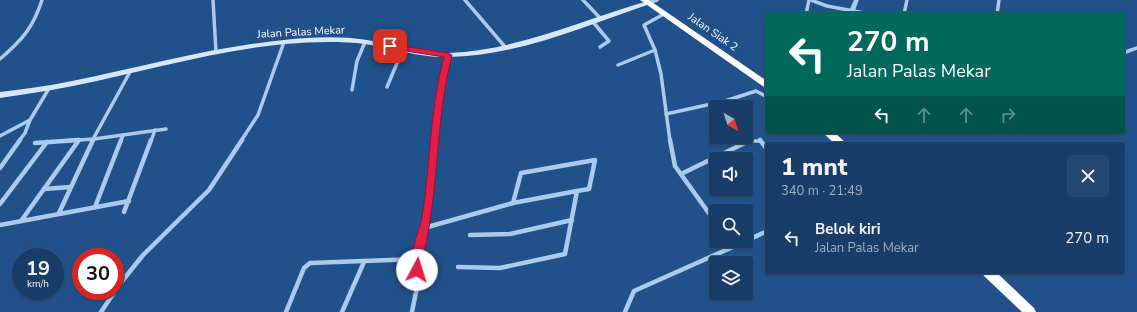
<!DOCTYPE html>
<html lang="id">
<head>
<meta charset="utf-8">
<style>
	body { margin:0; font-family:"Nunito Sans",sans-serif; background:#254871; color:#f1f3f6; height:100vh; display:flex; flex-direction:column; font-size:15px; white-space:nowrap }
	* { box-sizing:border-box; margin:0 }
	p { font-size:13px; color:#9faec0 }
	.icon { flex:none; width:22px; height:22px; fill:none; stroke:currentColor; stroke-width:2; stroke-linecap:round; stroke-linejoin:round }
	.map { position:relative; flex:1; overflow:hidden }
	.drawer { position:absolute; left:765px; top:142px; width:360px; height:132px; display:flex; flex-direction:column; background:#183d68; border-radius:4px; box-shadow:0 1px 3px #0004,0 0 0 1px #36567c }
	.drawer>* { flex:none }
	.hud { position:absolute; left:765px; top:12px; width:360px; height:122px; border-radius:4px; box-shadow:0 1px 3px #0004,0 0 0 1px #36567c; background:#00695c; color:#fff; overflow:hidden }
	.needle { width:26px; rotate:141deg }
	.fabs { position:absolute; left:709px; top:100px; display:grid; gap:8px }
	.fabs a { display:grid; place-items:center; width:44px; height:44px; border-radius:4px; background:#183d68; box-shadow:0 1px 3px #0004,0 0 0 1px #36567c; font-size:20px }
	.speed { position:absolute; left:12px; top:248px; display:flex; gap:8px; font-size:20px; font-weight:700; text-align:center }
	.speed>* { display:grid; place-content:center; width:52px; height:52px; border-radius:50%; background:#183d68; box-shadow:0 1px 3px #0004,0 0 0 1px #36567c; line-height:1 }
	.speed small { font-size:10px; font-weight:400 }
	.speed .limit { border:6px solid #d22; background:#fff; color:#111 }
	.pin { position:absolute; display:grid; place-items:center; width:34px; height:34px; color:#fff; margin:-17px; border-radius:8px; box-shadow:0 2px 6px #0006 }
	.me { position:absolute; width:44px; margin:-22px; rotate:5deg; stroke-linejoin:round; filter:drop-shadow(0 0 3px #0008) }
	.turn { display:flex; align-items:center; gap:14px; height:84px; padding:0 16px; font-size:18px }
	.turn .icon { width:52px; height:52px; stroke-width:2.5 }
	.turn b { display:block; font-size:28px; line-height:34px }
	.lanes { display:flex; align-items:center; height:38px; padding:0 16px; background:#0003; justify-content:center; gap:20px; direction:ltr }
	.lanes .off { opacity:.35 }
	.round { display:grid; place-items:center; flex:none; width:42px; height:42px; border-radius:4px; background:#254871 }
	.summary { display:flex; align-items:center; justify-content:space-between; height:68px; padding:0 16px }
	h1 { font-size:24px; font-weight:800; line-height:30px }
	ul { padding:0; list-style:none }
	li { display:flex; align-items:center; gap:12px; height:56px; padding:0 16px }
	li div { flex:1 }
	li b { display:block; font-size:15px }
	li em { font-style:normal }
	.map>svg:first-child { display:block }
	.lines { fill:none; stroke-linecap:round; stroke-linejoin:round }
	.stream { stroke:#a0c5ec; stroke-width:2 }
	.street-far1 { stroke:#accaeb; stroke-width:3.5 }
	.street { stroke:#accaeb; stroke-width:4.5 }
	.secondary { fill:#d8e7f8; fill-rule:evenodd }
	.highway { fill:#fff; fill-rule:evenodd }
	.route { fill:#e11d48; stroke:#92132f }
	.labels { text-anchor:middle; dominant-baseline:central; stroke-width:4; stroke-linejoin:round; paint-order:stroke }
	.street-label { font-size:11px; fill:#fff; stroke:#20518a }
</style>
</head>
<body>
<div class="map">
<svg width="1137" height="312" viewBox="0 0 1137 312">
	<rect width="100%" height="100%" fill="#20518a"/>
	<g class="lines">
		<!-- stream -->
		<polyline class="stream" points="851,9 855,0"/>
		<!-- street-far1 -->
		<g class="street-far1">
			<polyline points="213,0 216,52"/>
			<polyline points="465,0 506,48"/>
			<polyline points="583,0 601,19"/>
			<polyline points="811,0 827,6 870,14"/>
			<polyline points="648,3 657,0"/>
			<polyline points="853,11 857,0"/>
			<polyline points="664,14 644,25 655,50 661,74 670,141"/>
			<polyline points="806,14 809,0"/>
			<polyline points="904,14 907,0"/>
			<polyline points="997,14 999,0"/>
			<polyline points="593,22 609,41 600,47"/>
			<polyline points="1123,53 1137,48"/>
			<path d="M0,59C22,40 33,28 42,0"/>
			<polyline points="618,65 655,50"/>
			<polyline points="387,87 403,49"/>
			<polyline points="352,90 357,61 365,42"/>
			<polyline points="725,101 756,91 767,97"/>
			<polyline points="666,114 725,101 732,106"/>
			<polyline points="0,136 30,120 48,90"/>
			<polyline points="19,141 25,133 30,120"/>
			<polyline points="63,141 94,139 166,129"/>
			<polyline points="92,141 130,72"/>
			<polyline points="121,141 123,135"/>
			<polyline points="151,141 155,130"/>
			<polyline points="241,141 258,115 284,42"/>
			<polyline points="434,141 440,85 448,55"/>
			<polyline points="749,141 761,141"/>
		</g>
		<!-- street -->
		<g class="street">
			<polyline points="670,140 675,166 716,223"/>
			<polyline points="760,140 767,149"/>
			<polyline points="35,143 78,140"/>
			<polyline points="0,168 20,140"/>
			<polyline points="681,174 751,140"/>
			<polyline points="44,189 71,187"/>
			<polyline points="513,203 521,173 595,160 589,189 577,191"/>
			<polyline points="0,204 47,142"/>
			<polyline points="95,207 121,140"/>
			<polyline points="124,212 151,140"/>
			<polyline points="59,213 93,140"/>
			<polyline points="21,221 79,140"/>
			<polyline points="0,225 129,201"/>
			<polyline points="424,228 513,203 577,191 565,254 500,268 458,267"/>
			<polyline points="470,235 510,234 572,220"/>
			<polyline points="729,241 735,246 745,241"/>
			<polyline points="746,241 767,231"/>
			<polyline points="115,290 143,255 209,190 242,140"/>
			<polyline points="101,312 115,291"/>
			<polyline points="286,312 304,268 310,263 417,259"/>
			<polyline points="342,312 364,262"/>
			<polyline points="412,312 418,282 417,259 426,217 434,140"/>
			<polyline points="625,312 634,291 735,246"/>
		</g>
		<!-- secondary -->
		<path class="secondary" d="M648,1L650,2V4C585,26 518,56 448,57C420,58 393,48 365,44C339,41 312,42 285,44C213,51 143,72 73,86C48,91 24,94 0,98V92C24,89 48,86 72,81C143,67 212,47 284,40C312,37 340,36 367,40C394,44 421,54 449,53C519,50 582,20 648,1Z"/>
		<!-- highway -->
		<g class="highway">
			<polygon points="640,0 649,0 767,81 767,89"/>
			<polygon points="822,132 834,132 847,144 835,144"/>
			<polygon points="982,272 996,272 1034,308 1036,312 1022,312 984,276"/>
		</g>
	</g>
	<!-- route -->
	<path class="route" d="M390,44L448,53L452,55C436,117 439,182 426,244C424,251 423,269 421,274L417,275L414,274C406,258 419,233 422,217C431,164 429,110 444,57L387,48L386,46Z"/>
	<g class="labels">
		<!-- street labels -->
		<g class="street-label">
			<text transform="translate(301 32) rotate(-3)">Jalan Palas Mekar</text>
			<text transform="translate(713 32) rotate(35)">Jalan Siak 2</text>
		</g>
	</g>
</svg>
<div class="fabs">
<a><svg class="needle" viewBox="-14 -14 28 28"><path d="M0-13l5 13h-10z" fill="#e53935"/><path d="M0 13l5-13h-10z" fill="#9faec0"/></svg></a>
<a><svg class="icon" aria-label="sound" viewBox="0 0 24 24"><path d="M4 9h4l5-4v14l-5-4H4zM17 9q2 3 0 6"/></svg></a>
<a><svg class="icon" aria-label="search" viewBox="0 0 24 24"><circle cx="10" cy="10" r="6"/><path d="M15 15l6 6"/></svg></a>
<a><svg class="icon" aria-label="layers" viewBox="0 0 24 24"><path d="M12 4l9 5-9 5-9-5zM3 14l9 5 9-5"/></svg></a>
</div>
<div class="speed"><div>19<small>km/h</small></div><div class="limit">30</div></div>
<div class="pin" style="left:390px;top:46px;background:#d93025"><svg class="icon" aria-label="arrive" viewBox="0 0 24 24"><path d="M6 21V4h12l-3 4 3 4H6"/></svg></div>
<svg class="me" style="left:417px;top:270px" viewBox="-20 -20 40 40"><circle r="19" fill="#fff"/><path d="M0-13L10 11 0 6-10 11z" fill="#e11d48"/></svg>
<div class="hud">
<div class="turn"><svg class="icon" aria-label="left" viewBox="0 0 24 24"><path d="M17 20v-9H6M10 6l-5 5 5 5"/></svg><div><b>270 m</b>Jalan Palas Mekar</div></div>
<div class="lanes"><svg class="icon" aria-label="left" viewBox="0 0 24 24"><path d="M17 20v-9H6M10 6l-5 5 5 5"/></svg><svg class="icon off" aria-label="ahead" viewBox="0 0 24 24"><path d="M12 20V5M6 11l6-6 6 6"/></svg><svg class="icon off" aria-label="ahead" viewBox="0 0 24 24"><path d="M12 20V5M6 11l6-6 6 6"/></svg><svg class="icon off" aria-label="right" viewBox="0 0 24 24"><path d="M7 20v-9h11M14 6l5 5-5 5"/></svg></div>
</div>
<section class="drawer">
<div class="summary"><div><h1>1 mnt</h1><p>340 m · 21:49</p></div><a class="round"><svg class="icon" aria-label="close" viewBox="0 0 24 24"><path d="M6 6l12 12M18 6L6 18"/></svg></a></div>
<ul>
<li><svg class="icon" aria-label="left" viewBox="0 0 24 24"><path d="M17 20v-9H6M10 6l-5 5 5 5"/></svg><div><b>Belok kiri</b><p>Jalan Palas Mekar</p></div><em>270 m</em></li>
</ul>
</section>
</div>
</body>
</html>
